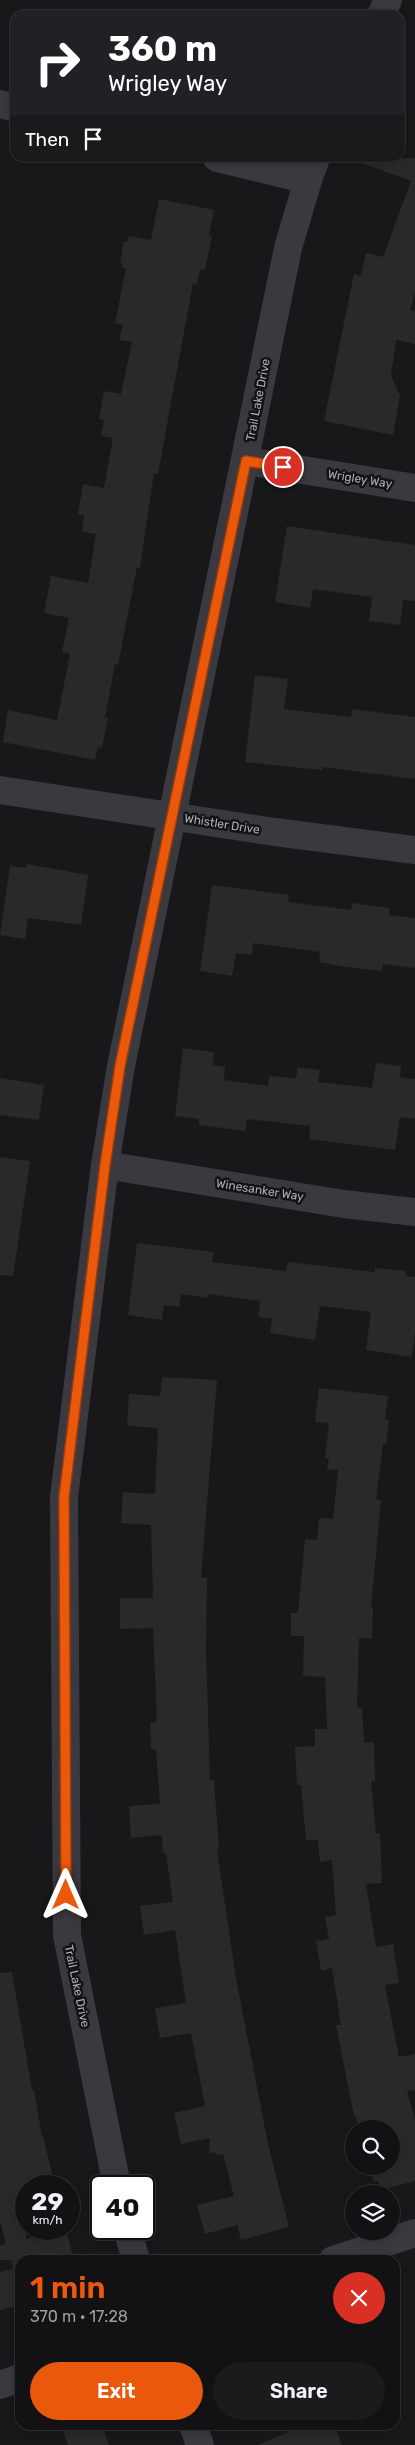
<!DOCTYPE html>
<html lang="en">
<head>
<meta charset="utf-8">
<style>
	body { margin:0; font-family:Rubik,sans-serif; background:#1b1b1d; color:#f1f3f6; height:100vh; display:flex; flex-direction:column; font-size:19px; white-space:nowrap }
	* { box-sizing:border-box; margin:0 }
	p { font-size:16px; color:#9c9ea0 }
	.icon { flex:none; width:28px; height:28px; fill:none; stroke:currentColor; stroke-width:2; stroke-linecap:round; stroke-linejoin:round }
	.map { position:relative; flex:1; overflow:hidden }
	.side { position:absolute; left:15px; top:2255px; width:385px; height:175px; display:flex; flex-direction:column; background:#121214; border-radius:15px; box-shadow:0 2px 8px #0003,0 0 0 1px #313234 }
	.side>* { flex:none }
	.banner { position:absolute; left:10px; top:10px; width:395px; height:152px; border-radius:15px; box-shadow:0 2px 8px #0003,0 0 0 1px #313234; background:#202124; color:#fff; overflow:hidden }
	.controls { position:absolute; left:345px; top:2120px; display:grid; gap:10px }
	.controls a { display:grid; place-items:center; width:55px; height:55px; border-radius:50%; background:#121214; box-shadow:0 2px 8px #0003,0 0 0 1px #313234; font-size:25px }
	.speed { position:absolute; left:15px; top:2175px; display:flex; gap:10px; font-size:25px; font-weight:700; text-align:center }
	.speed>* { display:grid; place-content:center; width:65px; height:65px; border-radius:50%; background:#121214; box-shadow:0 2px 8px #0003,0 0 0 1px #313234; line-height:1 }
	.speed small { font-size:12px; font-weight:400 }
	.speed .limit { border:2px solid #111; border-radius:8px; background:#fff; color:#111 }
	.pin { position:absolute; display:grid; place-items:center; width:42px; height:42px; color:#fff; margin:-21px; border:2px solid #fff; border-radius:50%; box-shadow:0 1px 5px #0007 }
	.me { position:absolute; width:55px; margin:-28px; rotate:0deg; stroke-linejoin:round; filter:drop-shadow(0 0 4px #0008) }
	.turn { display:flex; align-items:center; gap:18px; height:105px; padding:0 15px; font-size:22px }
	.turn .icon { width:65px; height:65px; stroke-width:2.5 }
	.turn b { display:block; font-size:35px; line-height:42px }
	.then { display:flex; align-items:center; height:48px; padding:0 15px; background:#0003; gap:10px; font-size:19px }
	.round { display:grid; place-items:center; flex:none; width:52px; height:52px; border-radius:26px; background:#1b1b1d }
	.head { display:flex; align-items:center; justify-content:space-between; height:85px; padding:0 15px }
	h1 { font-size:30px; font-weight:600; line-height:38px; color:#ea580c }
	.primary-button { display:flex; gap:10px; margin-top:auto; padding:10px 15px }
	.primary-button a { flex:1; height:58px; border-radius:30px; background:#ea580c; color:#fff; font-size:20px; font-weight:600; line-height:58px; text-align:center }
	.primary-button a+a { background:#1b1b1d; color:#f1f3f6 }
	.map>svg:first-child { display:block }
	.building { fill:#29282b }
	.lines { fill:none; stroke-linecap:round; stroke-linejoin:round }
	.minor { stroke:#39393f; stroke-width:28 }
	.tertiary { stroke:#39393f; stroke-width:28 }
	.route-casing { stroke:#983908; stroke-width:12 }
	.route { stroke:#ea580c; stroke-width:9 }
	.labels { text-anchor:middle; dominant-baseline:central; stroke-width:5; stroke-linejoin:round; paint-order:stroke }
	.street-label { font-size:12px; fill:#abadba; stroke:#131315 }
</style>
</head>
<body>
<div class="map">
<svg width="415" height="2445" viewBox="0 0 415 2445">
	<rect width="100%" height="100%" fill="#18181a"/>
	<!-- building -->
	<g class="building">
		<polygon points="353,158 415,158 415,292 410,310 415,311 415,344 396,340 391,375 400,396 393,435 324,421 354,274 361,276 366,253 383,257 411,181 353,160"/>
		<polygon points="159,199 214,210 209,235 212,236 205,270 200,269 197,284 193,283 158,474 154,473 140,568 137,567 118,665 115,664 105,718 108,718 102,748 98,747 95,760 3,742 8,710 57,720 70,654 62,652 69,618 44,613 51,576 88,583 96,534 82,532 84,515 78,514 83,484 104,488 113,438 101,436 104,420 99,419 104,391 121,394 132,342 119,340 123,325 115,323 126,268 122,268 123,264 120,263 124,241 127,242 129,236 151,240"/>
		<polygon points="287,526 415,545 415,601 403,600 400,625 369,621 372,597 313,589 310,608 275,602"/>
		<polygon points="255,675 288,679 284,709 351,717 352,709 415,717 415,779 322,767 322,770 245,762"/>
		<polygon points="27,864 88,875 81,925 28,918 25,939 0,935 10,866 26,868"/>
		<polygon points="212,885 289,895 288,902 351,910 352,903 389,908 389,915 415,918 415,968 383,964 382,971 346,967 319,962 320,952 253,943 252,955 236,953 232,976 200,971"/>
		<polygon points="183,1048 214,1052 213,1065 225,1067 224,1080 268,1086 269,1076 296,1078 298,1067 320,1070 318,1082 372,1088 376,1063 401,1066 400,1077 415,1079 415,1119 400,1117 395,1150 309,1139 310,1126 247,1119 245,1131 199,1125 199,1119 175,1116"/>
		<polygon points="0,1078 44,1085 39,1120 0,1115"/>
		<polygon points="0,1157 30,1161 13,1276 0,1275"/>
		<polygon points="137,1243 214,1252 212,1262 286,1271 288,1262 375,1272 375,1268 406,1271 406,1276 415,1277 415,1331 412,1357 366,1350 371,1312 320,1306 315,1340 270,1333 272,1319 258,1317 260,1301 208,1294 208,1298 181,1294 179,1307 164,1305 162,1320 128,1315"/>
		<polygon points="162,1377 217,1380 201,1578 207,1578 206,1649 210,1780 214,1780 219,1849 217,1849 235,1973 268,2144 289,2227 241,2240 237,2225 205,2234 197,2205 234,2196 223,2154 216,2155 215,2152 209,2153 210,2138 181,2144 174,2113 205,2106 191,2033 160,2038 155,2008 186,2003 175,1930 144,1935 140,1906 173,1902 166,1853 163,1853 162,1835 131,1838 129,1806 160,1804 156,1749 151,1749 150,1723 157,1722 153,1628 120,1629 120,1598 153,1598 151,1525 121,1523 123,1492 155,1494 158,1428 127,1426 129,1394 160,1396"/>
		<polygon points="319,1388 388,1396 385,1420 389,1420 386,1445 383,1444 376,1499 381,1500 371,1608 373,1608 372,1639 359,1638 357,1708 362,1707 364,1743 374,1742 375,1781 371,1781 376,1833 380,1833 382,1883 366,1884 376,1947 393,1944 399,1983 385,1985 399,2057 415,2054 415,2090 407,2091 415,2120 415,2181 380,2190 378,2181 374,2182 370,2166 391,2166 391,2129 360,2129 353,2111 336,2025 341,2025 332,1968 321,1971 316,1941 329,1939 325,1917 336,1915 332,1860 320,1862 318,1840 306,1840 301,1785 297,1785 295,1747 315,1746 315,1729 327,1729 325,1677 303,1676 304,1636 291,1636 291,1613 298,1613 305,1539 317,1540 319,1518 333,1519 338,1470 327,1469 329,1458 325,1458 329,1423 315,1422"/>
		<polygon points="12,1972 32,2090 34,2090 42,2137 43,2136 55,2186 26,2186 26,2239 66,2229 74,2260 20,2260 20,2305 0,2310 0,2272 13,2269 11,2260 0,2260 0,2246 6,2244 0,2220 0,1973"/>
		<polygon points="61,2425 102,2425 109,2445 68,2445"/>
		<polygon points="305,2425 334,2425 342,2445 258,2445"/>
	</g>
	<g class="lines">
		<!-- minor -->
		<g class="minor">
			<polyline points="0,104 15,108"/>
			<polyline points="217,158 308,180"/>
			<polyline points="246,461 415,488"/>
			<polyline points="0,790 275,832 415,850"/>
			<polyline points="105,1165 344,1204 415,1212"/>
			<polyline points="333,2260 415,2233"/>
			<polyline points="0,2385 20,2378"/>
		</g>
		<!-- tertiary -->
		<g class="tertiary">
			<polyline points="381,15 388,0"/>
			<polyline points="117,2186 67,1935 64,1497 105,1165 121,1066 288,248 308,180 316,158"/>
			<polyline points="127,2229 136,2260"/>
			<polyline points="193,2425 200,2445"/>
		</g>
	</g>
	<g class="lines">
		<defs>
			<polyline id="route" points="66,1895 64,1497 105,1165 120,1066 246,461 283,467"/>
		</defs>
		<!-- route casing -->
		<use href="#route" class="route-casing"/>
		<!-- route -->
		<use href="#route" class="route"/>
	</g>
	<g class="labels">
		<!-- street labels -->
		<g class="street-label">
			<text transform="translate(258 400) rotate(-79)">Trail Lake Drive</text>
			<text transform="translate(360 479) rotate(9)">Wrigley Way</text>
			<text transform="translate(222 824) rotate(9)">Whistler Drive</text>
			<text transform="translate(260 1190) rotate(9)">Winesanker Way</text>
			<text transform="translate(77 1986) rotate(78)">Trail Lake Drive</text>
		</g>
	</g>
</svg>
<div class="controls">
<a><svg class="icon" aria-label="search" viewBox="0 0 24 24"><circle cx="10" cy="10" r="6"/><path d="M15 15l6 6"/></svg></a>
<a><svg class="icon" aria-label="layers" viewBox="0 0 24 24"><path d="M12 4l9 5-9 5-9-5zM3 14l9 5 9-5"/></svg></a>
</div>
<div class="speed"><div>29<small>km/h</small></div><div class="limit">40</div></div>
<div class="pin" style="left:283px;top:467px;background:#d93025"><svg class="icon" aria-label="arrive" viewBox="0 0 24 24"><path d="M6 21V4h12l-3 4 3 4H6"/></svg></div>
<svg class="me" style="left:66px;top:1895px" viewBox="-20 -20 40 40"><path d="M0-17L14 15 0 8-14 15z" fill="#ea580c" stroke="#fff" stroke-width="4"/></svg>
<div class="banner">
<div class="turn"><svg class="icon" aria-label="right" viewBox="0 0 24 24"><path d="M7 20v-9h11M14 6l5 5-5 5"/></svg><div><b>360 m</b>Wrigley Way</div></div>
<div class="then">Then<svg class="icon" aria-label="arrive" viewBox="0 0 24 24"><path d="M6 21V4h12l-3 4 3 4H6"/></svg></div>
</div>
<section class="side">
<div class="head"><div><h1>1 min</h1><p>370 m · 17:28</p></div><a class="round" style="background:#d93025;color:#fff"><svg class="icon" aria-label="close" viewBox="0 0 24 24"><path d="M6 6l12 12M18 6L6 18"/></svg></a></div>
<div class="primary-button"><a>Exit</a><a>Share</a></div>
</section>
</div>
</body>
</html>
